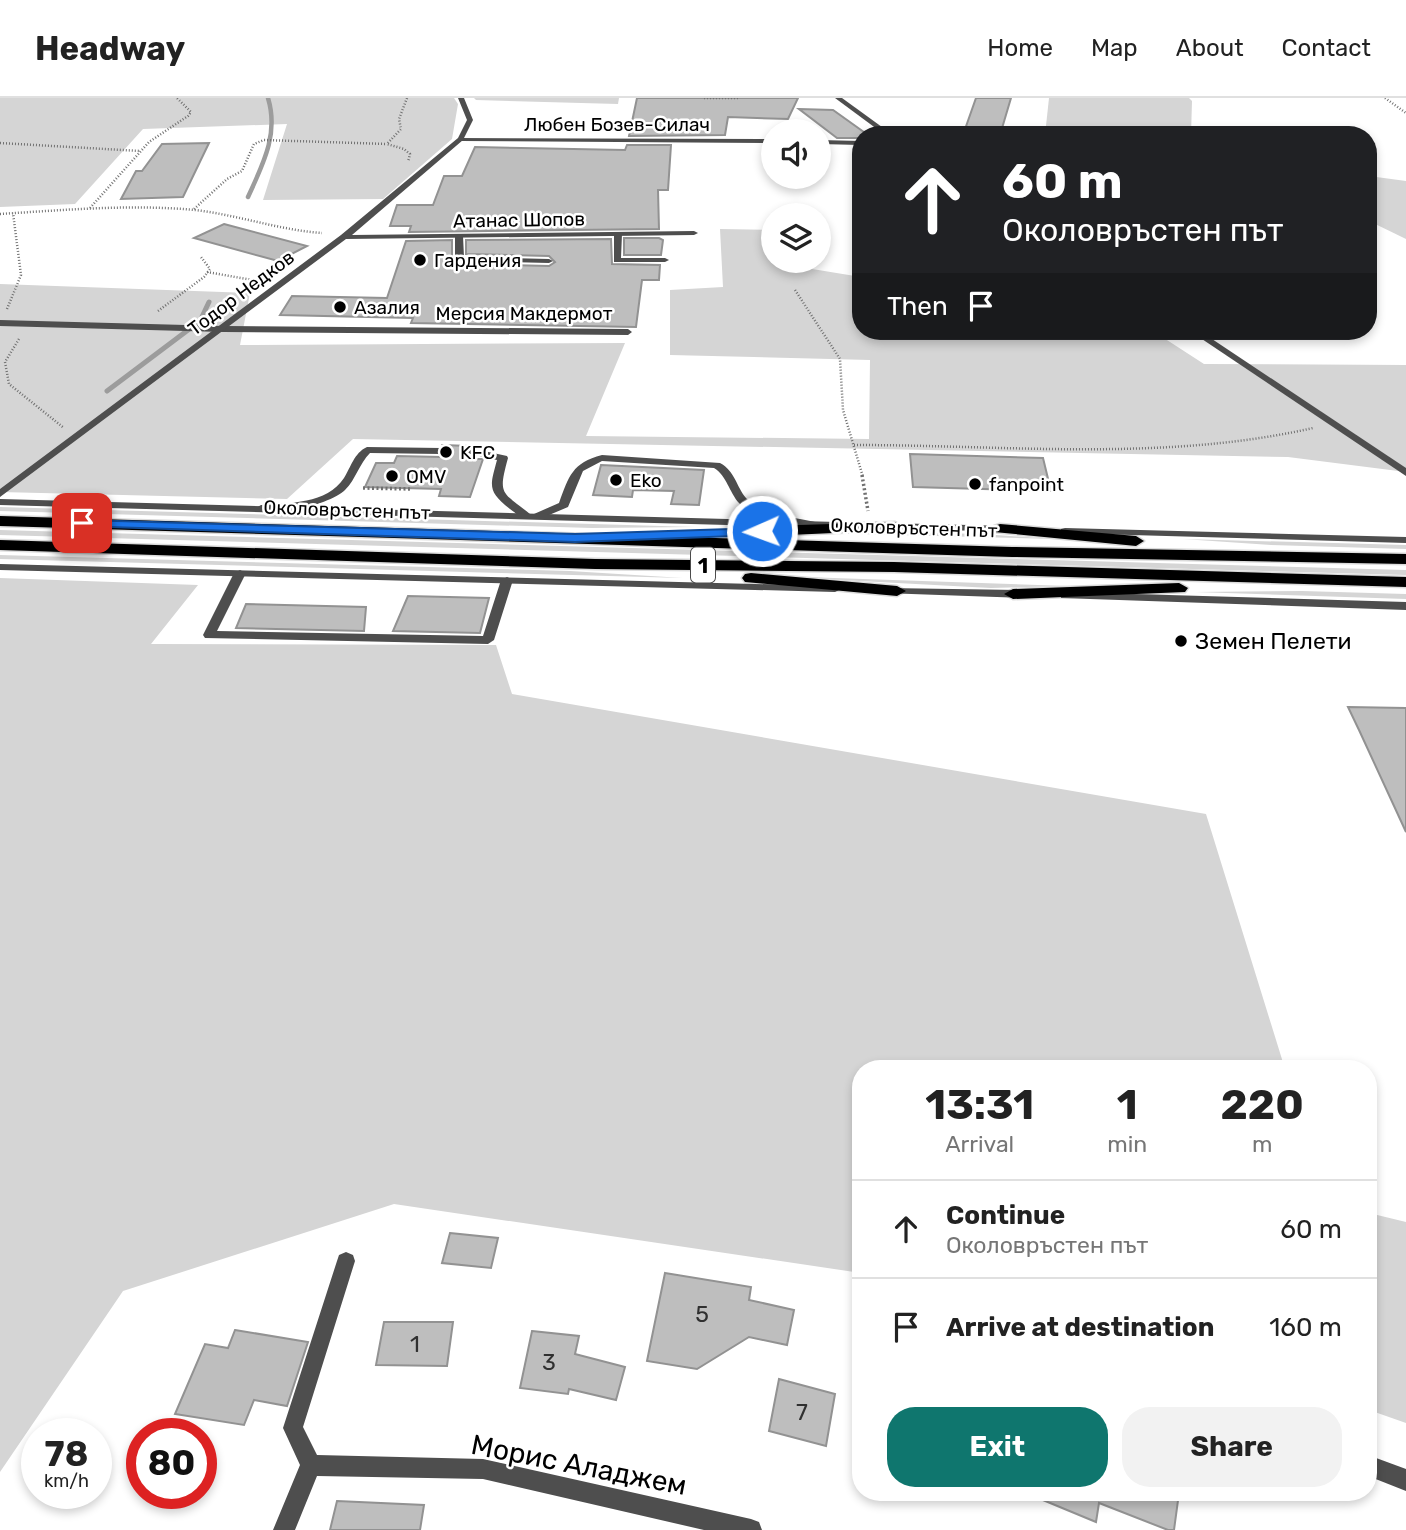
<!DOCTYPE html>
<html lang="en">
<head>
<meta charset="utf-8">
<style>
	body { margin:0; font-family:Rubik,sans-serif; background:#f2f2f2; color:#222; height:100vh; display:flex; flex-direction:column; font-size:26px; white-space:nowrap }
	* { box-sizing:border-box; margin:0 }
	p { font-size:23px; color:#767676 }
	.icon { flex:none; width:38px; height:38px; fill:none; stroke:currentColor; stroke-width:2; stroke-linecap:round; stroke-linejoin:round }
	.map { position:relative; flex:1; overflow:hidden }
	.details { position:absolute; left:852px; top:962px; width:525px; height:441px; display:flex; flex-direction:column; background:#fff; border-radius:28px; box-shadow:0 4px 10px #0003 }
	.details>* { flex:none }
	.banner { position:absolute; left:852px; top:28px; width:525px; height:214px; border-radius:28px; box-shadow:0 4px 10px #0003; background:#202124; color:#fff; overflow:hidden }
	.fabs { position:absolute; left:761px; top:21px; display:grid; gap:14px }
	.fabs a { display:grid; place-items:center; width:70px; height:70px; border-radius:50%; background:#fff; box-shadow:0 4px 10px #0003; font-size:35px }
	.speed { position:absolute; left:21px; top:1320px; display:flex; gap:14px; font-size:35px; font-weight:700; text-align:center }
	.speed>* { display:grid; place-content:center; width:91px; height:91px; border-radius:50%; background:#fff; box-shadow:0 4px 10px #0003; line-height:1 }
	.speed small { font-size:18px; font-weight:400 }
	.speed .limit { border:10px solid #d22; background:#fff; color:#111 }
	.pin { position:absolute; display:grid; place-items:center; width:60px; height:60px; color:#fff; margin:-30px; border-radius:14px; box-shadow:0 4px 10px #0006 }
	.me { position:absolute; width:77px; margin:-38px; rotate:268deg; stroke-linejoin:round; filter:drop-shadow(0 0 5px #0008) }
	.turn { display:flex; align-items:center; gap:24px; height:147px; padding:0 35px; font-size:32px }
	.turn .icon { width:91px; height:91px; stroke-width:2.5 }
	.turn b { display:block; font-size:49px; line-height:60px }
	.then { display:flex; align-items:center; height:66px; padding:0 35px; background:#0003; gap:14px; font-size:26px }
	.eta { display:flex; justify-content:space-evenly; align-items:center; height:119px; text-align:center }
	.eta b { font-size:42px; font-weight:700; line-height:49px }
	.primary-button { display:flex; gap:14px; margin-top:auto; padding:14px 35px }
	.primary-button a { flex:1; height:80px; border-radius:28px; background:#0f766e; color:#fff; font-size:28px; font-weight:700; line-height:80px; text-align:center }
	.primary-button a+a { background:#f2f2f2; color:#222 }
	ul { padding:0; list-style:none }
	li { display:flex; align-items:center; gap:21px; height:98px; padding:0 35px; border-top:2px solid #e0e0e0 }
	li div { flex:1 }
	li b { display:block; font-size:26px }
	li em { font-style:normal }
	header { display:flex; align-items:center; gap:42px; box-sizing:border-box; height:98px; padding:0 35px; background:#fff; border-bottom:2px solid #e0e0e0 }
	header strong { font-size:33px }
	nav { display:flex; gap:38px; margin-inline-start:auto; font-size:24px }
	.map>svg:first-child { display:block }
	.green { fill:#d5d5d5 }
	.lines { fill:none; stroke-linecap:round; stroke-linejoin:round }
	.stream-far1 { stroke:#9c9c9c; stroke-width:4.5 }
	.stream { stroke:#9c9c9c; stroke-width:5 }
	.building { fill:#bebebe; stroke:#929292; stroke-width:2 }
	.highway-casing { stroke:#dbdbdb; stroke-width:3 }
	.path-far1 { stroke:#707070; stroke-width:2.5; stroke-dasharray:1 2; stroke-linecap:butt }
	.path { stroke:#707070; stroke-width:3.5; stroke-dasharray:2 2.5; stroke-linecap:butt }
	.lane { fill:#4e4e4e; fill-rule:evenodd }
	.street { fill:#4e4e4e; fill-rule:evenodd }
	.highway { fill:#000; fill-rule:evenodd }
	.route { fill:#1a73e8; stroke:#114b97; stroke-width:2 }
	.poi-dot { fill:#000; stroke:#fff; stroke-width:2.5 }
	.labels { text-anchor:middle; dominant-baseline:central; stroke-width:5; stroke-linejoin:round; paint-order:stroke }
	.far-street-label { font-size:19px; fill:#000; stroke:#fff }
	.far-poi-label { font-size:19px; fill:#000; stroke:#fff; text-anchor:start }
	.shield { fill:#fff; stroke:#4c4c4c; stroke-width:2 }
	.shield-label { font-size:21px; font-weight:bold; fill:#000 }
	.poi-label { font-size:23px; fill:#000; stroke:#fff; text-anchor:start }
	.near-number-label { font-size:23px; fill:#303030 }
	.near-street-label { font-size:28px; fill:#000; stroke:#fff }
</style>
</head>
<body>
<header>
<strong>Headway</strong>
<nav><a>Home</a><a>Map</a><a>About</a><a>Contact</a></nav>
</header>
<div class="map">
<svg width="1406" height="1432" viewBox="0 0 1406 1432">
	<rect width="100%" height="100%" fill="#fff"/>
	<!-- green -->
	<g class="green">
		<polygon points="0,0 454,0 458,6 452,41 383,101 263,102 287,26 143,31 75,106 0,109"/>
		<polygon points="474,0 619,0 618,6 476,2"/>
		<polygon points="1049,0 1189,0 1192,3 1191,37 1045,37"/>
		<polygon points="1369,78 1406,83 1406,141 1369,123"/>
		<polygon points="720,131 773,132 774,163 799,163 800,169 861,179 861,233 1153,233 1204,266 1406,267 1406,374 1288,359 353,341 287,401 0,394 0,186 250,195 240,247 625,245 586,338 869,341 870,262 670,257 670,192 723,189"/>
		<polygon points="0,409 695,429 696,429 592,430 0,413"/>
		<polygon points="0,432 1406,472 1406,477 0,437"/>
		<polygon points="852,433 981,436 1055,441 814,435"/>
		<polygon points="1183,441 1406,447 1406,451 1271,447"/>
		<polygon points="0,457 570,473 683,480 0,461"/>
		<polygon points="0,480 198,487 151,546 496,547 512,596 1206,716 1285,971 861,971 861,1175 394,1106 123,1193 0,1374"/>
		<polygon points="803,480 804,479 1068,488 991,490"/>
		<polygon points="1302,493 1406,496 1406,501 1195,494"/>
		<polygon points="1369,1115 1406,1124 1406,1325 1369,1312"/>
	</g>
	<g class="lines">
		<!-- stream-far1 -->
		<path class="stream-far1" d="M248,99C263,66 279,36 268,0"/>
		<!-- stream -->
		<polyline class="stream" points="107,293 200,223 209,204"/>
	</g>
	<!-- building -->
	<g class="building">
		<polygon points="637,0 798,0 788,21 728,19 725,37 629,38"/>
		<polygon points="976,0 1011,0 1000,37 963,37"/>
		<polygon points="799,11 833,12 868,37 861,37 861,40 837,40"/>
		<polygon points="209,45 183,99 121,101 136,73 142,73 162,46"/>
		<polygon points="627,47 671,47 668,92 658,92 659,131 409,134 411,128 390,128 397,107 433,107 444,78 462,78 475,49 625,52"/>
		<polygon points="224,126 307,148 278,163 194,140"/>
		<polygon points="624,140 659,140 663,142 661,157 624,157"/>
		<polygon points="611,141 612,166 660,167 659,182 642,182 636,229 411,225 413,220 280,217 292,198 387,200 406,143 452,142 452,159 459,166 549,168 555,164 549,158 466,156 466,142"/>
		<polygon points="443,347 469,348 463,351 467,361 483,361 470,399 439,398 441,391 365,389 376,365 394,365 397,358 441,359 448,354"/>
		<polygon points="910,356 1043,360 1051,393 913,389"/>
		<polygon points="601,367 704,372 699,407 671,406 674,393 633,392 632,399 593,397"/>
		<polygon points="408,498 489,500 480,535 393,533"/>
		<polygon points="246,506 366,509 364,533 236,530"/>
		<polygon points="1348,609 1406,610 1406,734 1359,632"/>
		<polygon points="450,1135 498,1140 491,1170 442,1165"/>
		<polygon points="665,1175 751,1189 749,1202 794,1212 787,1247 749,1239 697,1271 647,1263"/>
		<polygon points="384,1224 453,1224 447,1268 376,1267"/>
		<polygon points="235,1232 308,1244 287,1308 254,1302 244,1327 175,1316 205,1246 228,1250"/>
		<polygon points="532,1233 579,1238 575,1256 625,1269 616,1302 569,1291 568,1296 520,1290"/>
		<polygon points="779,1281 835,1296 826,1348 769,1333"/>
		<polygon points="1026,1395 1179,1395 1174,1432 1168,1432 1099,1405 1096,1424"/>
		<polygon points="337,1403 424,1407 420,1432 330,1432"/>
	</g>
	<g class="lines">
		<defs>
			<g id="highway">
				<polygon points="0,418 1012,449 1406,456 1406,466 1012,459 0,428"/>
				<polygon points="895,424 903,429 901,432 767,438 759,433 767,428"/>
				<polygon points="1000,426 1136,438 1144,443 1136,448 994,434 992,431 994,428"/>
				<polygon points="0,442 595,461 894,464 1406,479 1406,489 894,474 595,471 0,452"/>
				<polygon points="751,475 897,488 906,493 897,498 745,484 742,480 745,476"/>
				<polygon points="1179,485 1188,490 1185,494 1013,501 1004,496 1013,491"/>
			</g>
		</defs>
		<!-- highway casing -->
		<use href="#highway" class="highway-casing"/>
		<!-- path-far1 -->
		<g class="path-far1">
			<polyline points="407,0 399,21 401,31 387,46 404,51 410,56 408,64"/>
			<polyline points="704,0 740,0"/>
			<polyline points="1385,0 1406,15"/>
			<polyline points="0,45 140,53"/>
			<polyline points="90,110 149,44 188,18 191,14 177,0"/>
			<polyline points="194,111 227,81 242,73 254,46 264,42 387,46"/>
			<path d="M0,116C64,112 131,106 195,112C238,117 279,132 322,135"/>
			<polyline points="207,174 258,183"/>
			<polyline points="795,192 840,261 843,312 863,379"/>
			<polyline points="7,211 21,177 13,115"/>
			<polyline points="158,213 204,179 210,171 201,159"/>
			<polyline points="19,241 5,264 9,286 64,330"/>
			<path d="M854,347C1007,347 1163,364 1313,330"/>
		</g>
		<!-- path -->
		<g class="path">
			<polyline points="862,377 868,413"/>
			<polyline points="363,390 410,391"/>
		</g>
		<!-- lane -->
		<g class="lane">
			<polygon points="835,0 842,0 893,37 885,37"/>
			<polygon points="459,40 774,41 774,45 461,43"/>
			<polygon points="819,42 861,43 861,47 819,46"/>
			<polygon points="618,134 622,136 621,160 665,160 669,162 665,164 614,164 614,136"/>
			<polygon points="459,136 463,138 464,159 549,161 553,163 549,165 459,163 455,159 455,138"/>
			<polygon points="0,222 223,228 628,231 632,234 628,237 223,234 0,228"/>
			<polygon points="1190,233 1200,233 1406,370 1406,378"/>
			<path d="M367,349L441,350L446,353L441,356L370,355C359,366 356,381 345,392C331,406 272,421 256,410L261,407C289,405 327,406 344,380C351,369 354,355 367,349Z"/>
			<path d="M470,350L507,358L508,360C498,397 501,393 530,416V420C521,421 517,416 510,411C487,393 490,388 497,362L466,355V351Z"/>
			<path d="M602,357L720,365C735,373 736,388 746,400C761,417 794,419 815,424L816,426L811,429C789,425 755,422 739,405C729,394 727,378 714,370L602,363L583,373L568,409L542,420H534V416L559,405C569,378 572,365 602,357Z"/>
			<polygon points="240,472 246,475 217,533 483,538 501,482 507,479 513,482 494,542 488,546 205,540 203,537 234,475"/>
		</g>
		<!-- street -->
		<g class="street">
			<polygon points="458,0 464,0 473,22 463,42 352,137 694,133 698,135 694,137 346,141 0,399 0,391 341,137 458,40 467,22"/>
			<polygon points="0,401 838,424 843,427 838,430 0,407"/>
			<polygon points="887,425 1010,428 1015,431 1010,434 883,430 882,428"/>
			<polygon points="1065,430 1406,439 1406,445 1061,435 1061,431"/>
			<polygon points="0,466 835,488 841,491 835,494 0,472"/>
			<polygon points="887,490 1024,492 1030,496 1024,500 883,495 881,493"/>
			<polygon points="1065,494 1406,504 1406,512 1061,500 1061,496"/>
			<polygon points="346,1154 353,1157 355,1163 303,1329 317,1357 483,1361 751,1421 759,1424 762,1432 704,1432 483,1381 317,1378 295,1432 273,1432 300,1367 283,1330 337,1163 339,1157"/>
			<polygon points="1368,1357 1406,1371 1406,1393 1368,1378"/>
		</g>
		<!-- highway -->
		<use href="#highway" class="highway"/>
	</g>
	<!-- route -->
	<polygon class="route" points="82,422 575,436 762,430 768,433 762,437 575,444 78,428 78,423"/>
	<!-- markers -->
	<g class="poi-dot">
		<circle cx="420" cy="162" r="7"/>
		<circle cx="340" cy="209" r="7"/>
		<circle cx="446" cy="354" r="7"/>
		<circle cx="392" cy="378" r="7"/>
		<circle cx="616" cy="382" r="7"/>
		<circle cx="975" cy="386" r="7"/>
		<circle cx="1181" cy="543" r="7"/>
	</g>
	<g class="labels">
		<!-- far-street labels -->
		<g class="far-street-label">
			<text x="617" y="26">Любен Бозев-Силач</text>
			<text transform="translate(519 122) rotate(-1)">Атанас Шопов</text>
			<text transform="translate(241 195) rotate(-37)">Тодор Недков</text>
			<text x="524" y="215">Мерсия Макдермот</text>
			<text transform="translate(347 412) rotate(2)">Околовръстен път</text>
			<text transform="translate(914 430) rotate(2)">Околовръстен път</text>
		</g>
		<!-- far-poi labels -->
		<g class="far-poi-label">
			<text x="434" y="162">Гардения</text>
			<text x="354" y="209">Азалия</text>
			<text x="460" y="354">KFC</text>
			<text x="406" y="378">OMV</text>
			<text x="630" y="382">Eko</text>
			<text x="989" y="386">fanpoint</text>
		</g>
		<!-- shield labels -->
		<rect class="shield" x="691" y="449.5" width="24" height="35" rx="5"/>
		<g class="shield-label">
			<text x="703" y="467">1</text>
		</g>
		<!-- poi labels -->
		<g class="poi-label">
			<text x="1195" y="543">Земен Пелети</text>
		</g>
		<!-- near-number labels -->
		<g class="near-number-label">
			<text x="702" y="1216">5</text>
			<text x="415" y="1246">1</text>
			<text x="549" y="1264">3</text>
			<text x="802" y="1314">7</text>
		</g>
		<!-- near-street labels -->
		<g class="near-street-label">
			<text transform="translate(579 1367) rotate(11)">Морис Аладжем</text>
		</g>
	</g>
</svg>
<div class="fabs">
<a><svg class="icon" aria-label="sound" viewBox="0 0 24 24"><path d="M4 9h4l5-4v14l-5-4H4zM17 9q2 3 0 6"/></svg></a>
<a><svg class="icon" aria-label="layers" viewBox="0 0 24 24"><path d="M12 4l9 5-9 5-9-5zM3 14l9 5 9-5"/></svg></a>
</div>
<div class="speed"><div>78<small>km/h</small></div><div class="limit">80</div></div>
<div class="pin" style="left:82px;top:425px;background:#d93025"><svg class="icon" aria-label="arrive" viewBox="0 0 24 24"><path d="M6 21V4h12l-3 4 3 4H6"/></svg></div>
<svg class="me" style="left:762px;top:433px" viewBox="-20 -20 40 40"><circle r="17" fill="#1a73e8" stroke="#fff" stroke-width="3"/><path d="M0-11L8 9 0 5-8 9z" fill="#fff"/></svg>
<div class="banner">
<div class="turn"><svg class="icon" aria-label="ahead" viewBox="0 0 24 24"><path d="M12 20V5M6 11l6-6 6 6"/></svg><div><b>60 m</b>Околовръстен път</div></div>
<div class="then">Then<svg class="icon" aria-label="arrive" viewBox="0 0 24 24"><path d="M6 21V4h12l-3 4 3 4H6"/></svg></div>
</div>
<section class="details">
<div class="eta">
<div><b>13:31</b><p>Arrival</p></div>
<div><b>1</b><p>min</p></div>
<div><b>220</b><p>m</p></div>
</div>
<ul>
<li><svg class="icon" aria-label="ahead" viewBox="0 0 24 24"><path d="M12 20V5M6 11l6-6 6 6"/></svg><div><b>Continue</b><p>Околовръстен път</p></div><em>60 m</em></li>
<li><svg class="icon" aria-label="arrive" viewBox="0 0 24 24"><path d="M6 21V4h12l-3 4 3 4H6"/></svg><div><b>Arrive at destination</b></div><em>160 m</em></li>
</ul>
<div class="primary-button"><a>Exit</a><a>Share</a></div>
</section>
</div>
</body>
</html>
